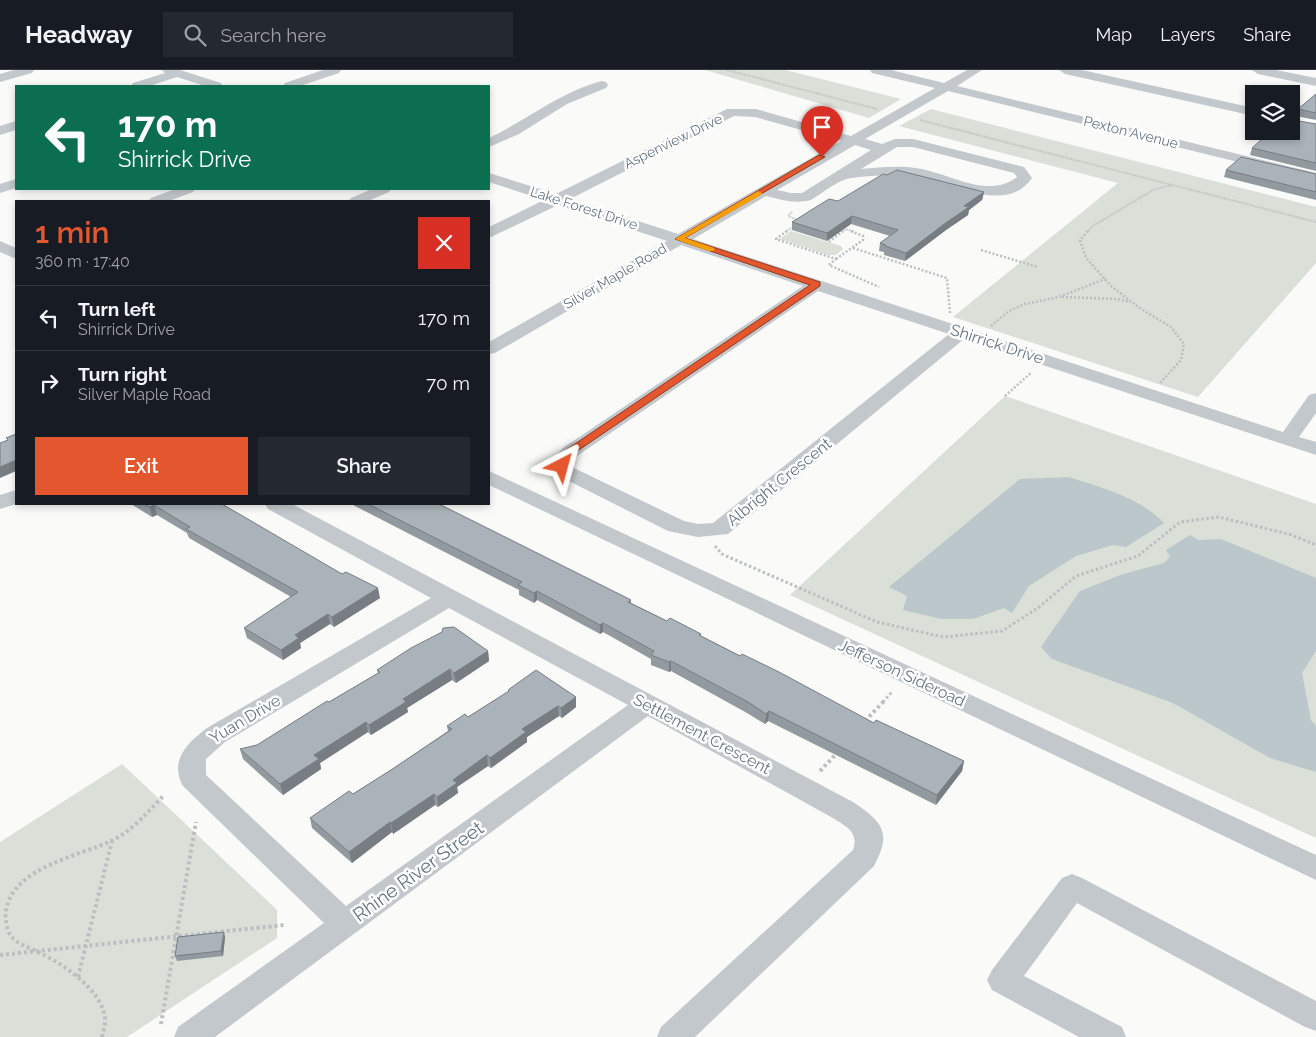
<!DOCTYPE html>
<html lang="en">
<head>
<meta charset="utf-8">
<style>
	body { margin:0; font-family:Raleway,sans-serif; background:#242831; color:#f1f3f6; height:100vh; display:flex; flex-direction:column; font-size:19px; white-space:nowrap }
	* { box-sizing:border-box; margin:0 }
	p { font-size:16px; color:#9ea1a6 }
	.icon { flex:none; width:28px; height:28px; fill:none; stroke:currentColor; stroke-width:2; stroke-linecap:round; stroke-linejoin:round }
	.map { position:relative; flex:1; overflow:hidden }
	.side { position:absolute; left:15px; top:130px; width:475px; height:305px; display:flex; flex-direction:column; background:#171b24; border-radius:0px; box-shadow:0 2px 8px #0003 }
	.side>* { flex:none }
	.guide { position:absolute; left:15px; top:15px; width:475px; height:105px; border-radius:0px; box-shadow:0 2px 8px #0003; background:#0b6e4f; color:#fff; overflow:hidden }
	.buttons { position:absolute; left:1245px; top:15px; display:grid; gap:10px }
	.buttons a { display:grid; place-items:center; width:55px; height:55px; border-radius:0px; background:#171b24; box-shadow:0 2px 8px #0003; font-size:25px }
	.pin { position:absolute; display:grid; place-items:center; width:42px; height:42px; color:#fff; margin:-51px -21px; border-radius:50% 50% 50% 0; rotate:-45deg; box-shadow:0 0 5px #0007 }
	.pin .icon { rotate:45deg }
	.me { position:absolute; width:55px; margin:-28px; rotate:39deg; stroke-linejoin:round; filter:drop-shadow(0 0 4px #0008) }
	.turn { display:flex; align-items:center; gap:18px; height:105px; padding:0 20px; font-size:22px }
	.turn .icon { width:65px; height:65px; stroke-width:2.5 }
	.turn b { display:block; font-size:35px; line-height:42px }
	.round { display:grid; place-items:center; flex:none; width:52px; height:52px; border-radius:0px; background:#242831 }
	.head { display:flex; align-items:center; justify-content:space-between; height:85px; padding:0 20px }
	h1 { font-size:30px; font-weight:600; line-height:38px; color:#e4572e }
	.button { display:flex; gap:10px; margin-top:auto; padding:10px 20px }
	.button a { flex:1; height:58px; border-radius:0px; background:#e4572e; color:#fff; font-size:20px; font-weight:600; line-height:58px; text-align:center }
	.button a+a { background:#242831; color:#f1f3f6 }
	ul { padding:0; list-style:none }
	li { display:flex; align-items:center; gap:15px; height:65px; padding:0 20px; border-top:1px solid #363941 }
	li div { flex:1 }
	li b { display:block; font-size:19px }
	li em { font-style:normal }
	header { display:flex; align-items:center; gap:30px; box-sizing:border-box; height:70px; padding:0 25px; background:#171b24; border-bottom:1px solid #363941 }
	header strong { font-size:24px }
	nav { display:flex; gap:28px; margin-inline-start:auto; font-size:18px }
	.search { width:350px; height:45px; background:#242831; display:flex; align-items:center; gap:12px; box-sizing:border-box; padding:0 18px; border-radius:0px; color:#9ea1a6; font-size:19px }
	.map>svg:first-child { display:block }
	.green { fill:#dadfd7 }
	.water { fill:#bbc7cb }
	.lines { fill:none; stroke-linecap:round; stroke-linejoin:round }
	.path-far3 { stroke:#bbbfc2; stroke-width:2; stroke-dasharray:1 1; stroke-linecap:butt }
	.path-far2 { stroke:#bbbfc2; stroke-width:2.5; stroke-dasharray:2 2; stroke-linecap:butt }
	.path-far1 { stroke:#bbbfc2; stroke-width:3; stroke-dasharray:2.5 2.5; stroke-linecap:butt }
	.path { stroke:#bbbfc2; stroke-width:4; stroke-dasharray:3 3; stroke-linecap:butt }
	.minor { fill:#c3c8cc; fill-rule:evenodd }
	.wall { fill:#929a9f }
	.shaded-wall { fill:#777d82 }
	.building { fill:#aab3b9; stroke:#777d82 }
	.route { fill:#e4572e; stroke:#94391e }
	.slow { fill:#f59e0b }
	.labels { text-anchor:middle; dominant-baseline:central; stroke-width:5; stroke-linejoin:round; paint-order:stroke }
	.far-street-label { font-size:14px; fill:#657683; stroke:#fff }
	.street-label { font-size:16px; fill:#657683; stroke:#fff }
	.near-street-label { font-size:19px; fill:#657683; stroke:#fff }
</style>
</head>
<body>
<header>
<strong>Headway</strong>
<div class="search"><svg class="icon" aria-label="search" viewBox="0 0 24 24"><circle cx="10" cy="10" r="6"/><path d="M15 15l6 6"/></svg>Search here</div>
<nav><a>Map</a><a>Layers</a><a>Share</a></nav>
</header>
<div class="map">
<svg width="1316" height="967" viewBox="0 0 1316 967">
	<rect width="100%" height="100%" fill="#fafaf8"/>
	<!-- green -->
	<g class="green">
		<polygon points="705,0 785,0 901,29 869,48"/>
		<polygon points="931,39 1316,137 1316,193 1198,327 953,247 1118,113 899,56"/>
		<polygon points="791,161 841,176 843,179 836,185 828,185 780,169"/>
		<polygon points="1005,326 1316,434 1316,768 790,525"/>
		<polygon points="122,694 277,840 277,868 127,967 0,967 0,772"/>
	</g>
	<!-- water -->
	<g class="water">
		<path d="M1069,407C1102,418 1139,427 1164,453L1126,477L1113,475L1076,486L1029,516L1012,543L1004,538L973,549H941L903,540L907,526L889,517L1020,409Z"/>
		<polygon points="1190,465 1199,470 1221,469 1316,508 1316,581 1302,603 1311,650 1316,656 1316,702 1270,688 1173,633 1052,589 1041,577 1080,521 1123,504 1164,493 1170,487 1166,480"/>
	</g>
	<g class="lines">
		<!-- path-far3 -->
		<g class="path-far3">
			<polyline points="727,0 877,39"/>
			<polyline points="920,50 1316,152"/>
			<polyline points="792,142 788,146 800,151"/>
			<polyline points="785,162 793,157"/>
			<polyline points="842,162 846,159 854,162"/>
			<polyline points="1087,162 1093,156 1153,120 1172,115"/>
		</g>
		<!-- path-far2 -->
		<g class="path-far2">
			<polyline points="787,161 776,169 836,189 829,195 879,217"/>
			<polyline points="1088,161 1080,170 1086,188 1111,216 1138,237 1171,257 1184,274 1181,290 1160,313"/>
			<polyline points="829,172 843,161"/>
			<polyline points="853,178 947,208 950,243"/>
			<polyline points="981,180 1038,197"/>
			<polyline points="836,189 863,170 863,166 851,161"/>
			<polyline points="1062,227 1117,229 1130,232"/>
			<polyline points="991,256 1009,241 1025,234 1059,227 1105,209"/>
			<polyline points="1005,326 1032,302"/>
		</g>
		<!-- path-far1 -->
		<g class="path-far1">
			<polyline points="715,476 722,484 877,552 943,567 1002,561 1038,538 1076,506 1138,486 1180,452 1219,447 1292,465 1316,475"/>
			<polyline points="883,632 892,622"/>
		</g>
		<!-- path -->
		<g class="path">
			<polyline points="865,651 884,631"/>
			<polyline points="820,701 838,682"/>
			<polyline points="0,885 284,855"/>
			<polyline points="78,907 112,771"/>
			<polyline points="161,954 196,752"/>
			<path d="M102,967C103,961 106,955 105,948C102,920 63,894 40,883C31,878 18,875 11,866C6,859 5,848 6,840C14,796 81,786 113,770C134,759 148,742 164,725"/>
		</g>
		<!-- minor -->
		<g class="minor">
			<polygon points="14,0 34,0 32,3 0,12 0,4"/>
			<polygon points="162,0 180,0 221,13 223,16 205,16 177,7 149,16 131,16 133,13 165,3"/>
			<polygon points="323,0 341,0 339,3 300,16 283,16 285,13"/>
			<path d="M870,0H891L944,13L967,0H982L957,16L1316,103V111L948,21L865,69L882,74L895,69H913L1024,97L1032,108C1007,145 953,113 920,107C905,104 858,105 844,110C833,114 821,124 811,130C795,134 782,130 766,126L693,169L1283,362L1309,325L1316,323V343L1299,367L1316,372V385L964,269L728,464L698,467L668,461L559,406L552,395L553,389L563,378L803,216L681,175L495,283L489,284V272L667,171L558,135L489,168V157L544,130L489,112V103L556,124L727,39H756L851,66L935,18L872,3ZM734,46L755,47L841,71L678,164L570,129ZM855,75L871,80L802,123H791L777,120ZM897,77H913L1014,103L1017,107C989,129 952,105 922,99C902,95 881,97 861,99ZM818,221L949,264L713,453L698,454L684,451L574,398L573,391L577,386Z"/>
			<polygon points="1059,0 1082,0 1254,38 1254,46 1065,4"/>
			<polygon points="1252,0 1276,0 1316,8 1316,16 1258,4"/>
			<path d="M602,11L606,12L608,15L606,18L567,34L519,64L489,77V68C527,50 560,22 602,11Z"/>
			<polygon points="16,51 16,60 0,65 0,56"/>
			<polygon points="16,109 16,118 0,123 0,114"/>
			<polygon points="175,119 195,119 193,122 169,131 148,131 151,128"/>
			<polygon points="372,119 391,119 389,122 368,131 348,131 351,128"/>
			<polygon points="0,171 16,178 16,189 0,182"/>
			<polygon points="489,401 1316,785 1316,810 489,415"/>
			<polygon points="16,420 16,434 0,439 0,425"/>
			<path d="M265,434H292L853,732C883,752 892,763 874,796L695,967H657L661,957L853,780C859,762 847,757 833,748L648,646L215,967H174L178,957L324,853L183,716C169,691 187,673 207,658L431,528L268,439ZM449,538L628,635L346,836L206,705V689L225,672Z"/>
			<polygon points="1072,804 1082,808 1316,931 1316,961 1305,957 1077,833 1024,906 1122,957 1126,967 1079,967 992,920 987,910 992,900 1062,808"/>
		</g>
	</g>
	<!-- wall -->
	<g class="wall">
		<polygon points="1316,24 1316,50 1296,46 1298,39"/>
		<polygon points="1293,50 1316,54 1316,101 1250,85 1252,78"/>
		<polygon points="1226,100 1316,104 1316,130 1224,107"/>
		<polygon points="984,122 982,130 969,140 968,145 946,160 905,191 884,185 884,182 879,181 880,173 890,166 851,154 827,171 792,160 792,152 838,131"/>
		<polygon points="131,434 222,434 380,528 334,557 330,554 300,573 301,578 283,590 247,568 244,558 291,527 189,468 187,463 157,445 152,447"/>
		<polygon points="351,434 439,434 631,530 631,533 667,551 701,566 874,653 964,691 962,701 936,735 768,651 765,654 747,643 671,601 669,602 651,595 651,589 603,562 600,564 537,530 534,533 519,525 519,520"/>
		<polygon points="488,581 489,591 456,613 452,610 407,638 408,642 371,665 368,662 320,693 321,699 283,725 243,689 240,679 257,675 378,603 377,600"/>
		<polygon points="508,620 576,627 576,637 562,648 559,646 527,667 527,672 491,698 488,696 457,717 458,723 438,737 435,735 393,764 392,762 352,793 312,758 310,748 353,724 394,698 448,661 447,656 468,647 508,622"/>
		<polygon points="225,867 223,886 177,891 175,886"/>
	</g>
	<!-- shaded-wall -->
	<g class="shaded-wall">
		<polygon points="984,122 982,130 969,140 968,145 946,160 905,191 906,183 964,136"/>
		<polygon points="852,146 851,154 827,171 827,163"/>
		<polygon points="16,390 16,401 0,408 0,397"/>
		<polygon points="154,435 157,445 152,447 150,437"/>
		<polygon points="378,518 380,528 334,557 332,547"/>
		<polygon points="537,521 537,530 534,533 534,523"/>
		<polygon points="328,544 330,554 300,573 301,578 283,590 281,580 295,565"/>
		<polygon points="603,553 603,562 600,564 600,555"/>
		<polygon points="488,581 489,591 456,613 454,603"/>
		<polygon points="671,591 671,601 669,602 669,592"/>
		<polygon points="450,599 452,610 407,638 408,642 371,665 369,655 403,629"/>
		<polygon points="576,627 576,637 562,648 561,638"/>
		<polygon points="558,636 559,646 527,667 527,672 491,698 490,688 522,659"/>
		<polygon points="769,641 768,651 765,654 766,644"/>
		<polygon points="366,652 368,662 320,693 321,699 283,725 280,714 314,685"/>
		<polygon points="487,685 488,696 457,717 458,723 438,737 437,727 453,710"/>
		<polygon points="964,691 962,701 936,735 937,725"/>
		<polygon points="434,724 435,735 393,764 391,753"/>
		<polygon points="390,752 392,762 352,793 349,782"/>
		<polygon points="224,862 225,867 223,886 221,881"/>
	</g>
	<!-- building -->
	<g class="building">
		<polygon points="1316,24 1316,43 1298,39"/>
		<polygon points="1291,45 1293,50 1316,54 1316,93 1252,78 1271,61 1291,61"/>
		<polygon points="1241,87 1316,104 1316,122 1226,100"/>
		<polygon points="897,100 984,122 964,136 969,137 947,152 906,183 885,176 886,175 880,173 898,160 852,146 827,163 792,152 829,129 838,131 883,104 887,105"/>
		<polygon points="16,364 16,390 0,397 0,373 8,370 6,368"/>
		<polygon points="144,434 222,434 342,504 346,502 378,518 332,547 328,544 295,565 299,568 281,580 244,558 298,522 186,459 190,457 154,435 150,437"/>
		<polygon points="368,434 439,434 631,530 628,532 667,551 670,548 701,564 699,565 740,586 742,584 779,602 874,653 876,650 964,691 937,725 769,641 766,644 748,632 671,591 669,592 651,585 654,581 603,553 600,555 537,521 534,523 518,515 522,512"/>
		<polygon points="454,557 488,581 454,603 450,599 403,629 406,632 369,655 366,652 314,685 319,689 280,714 240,679 257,675 327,631 329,632 380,602 377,600 411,578 442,562 443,558"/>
		<polygon points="536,600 576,627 561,638 558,636 522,659 526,662 490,688 487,685 453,710 457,713 437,727 434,724 391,753 390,752 349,782 310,748 349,721 353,724 394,698 452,659 447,656 465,644 468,647 509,621 508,620"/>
		<polygon points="224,862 221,881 175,886 178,867"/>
	</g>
	<!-- route -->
	<polygon class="route" points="819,85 825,87 685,168 820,212 820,216 573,384 568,390 565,398 558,398 557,389 566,380 810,215 675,169"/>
	<!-- slow -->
	<polygon class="slow" points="758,121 762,123 761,125 685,168 714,178 714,181 708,181 675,169"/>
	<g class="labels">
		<!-- far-street labels -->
		<g class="far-street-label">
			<text transform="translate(1131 62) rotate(14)">Pexton Avenue</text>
			<text transform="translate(673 71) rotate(-26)">Aspenview Drive</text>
			<text transform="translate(584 138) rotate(18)">Lake Forest Drive</text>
			<text transform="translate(615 206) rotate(-30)">Silver Maple Road</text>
		</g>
		<!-- street labels -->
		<g class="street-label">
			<text transform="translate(997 274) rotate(18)">Shirrick Drive</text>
			<text transform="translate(779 412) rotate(-39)">Albright Crescent</text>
			<text transform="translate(902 603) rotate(25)">Jefferson Sideroad</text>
			<text transform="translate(245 649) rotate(-31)">Yuan Drive</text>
			<text transform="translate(702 664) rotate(28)">Settlement Crescent</text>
		</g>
		<!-- near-street labels -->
		<g class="near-street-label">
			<text transform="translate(418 801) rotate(-36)">Rhine River Street</text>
		</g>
	</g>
</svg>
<div class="buttons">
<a><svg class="icon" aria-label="layers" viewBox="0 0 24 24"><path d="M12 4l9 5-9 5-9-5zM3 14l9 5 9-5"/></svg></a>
</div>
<div class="pin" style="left:822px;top:87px;background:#d93025"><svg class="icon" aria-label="arrive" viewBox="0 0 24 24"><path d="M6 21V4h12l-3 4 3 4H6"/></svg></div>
<svg class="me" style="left:562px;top:396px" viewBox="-20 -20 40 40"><path d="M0-17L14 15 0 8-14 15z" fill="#e4572e" stroke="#fff" stroke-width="4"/></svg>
<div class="guide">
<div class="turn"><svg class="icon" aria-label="left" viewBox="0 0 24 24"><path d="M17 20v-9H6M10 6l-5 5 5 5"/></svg><div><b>170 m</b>Shirrick Drive</div></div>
</div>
<section class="side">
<div class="head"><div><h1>1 min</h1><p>360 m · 17:40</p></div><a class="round" style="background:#d93025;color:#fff"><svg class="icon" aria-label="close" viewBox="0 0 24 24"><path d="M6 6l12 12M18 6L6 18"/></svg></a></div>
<ul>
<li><svg class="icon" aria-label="left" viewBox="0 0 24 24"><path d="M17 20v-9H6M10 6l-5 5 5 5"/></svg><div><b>Turn left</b><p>Shirrick Drive</p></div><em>170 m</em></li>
<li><svg class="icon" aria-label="right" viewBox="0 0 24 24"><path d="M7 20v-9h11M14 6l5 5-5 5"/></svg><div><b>Turn right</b><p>Silver Maple Road</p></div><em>70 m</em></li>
</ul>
<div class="button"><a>Exit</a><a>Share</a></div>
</section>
</div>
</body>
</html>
